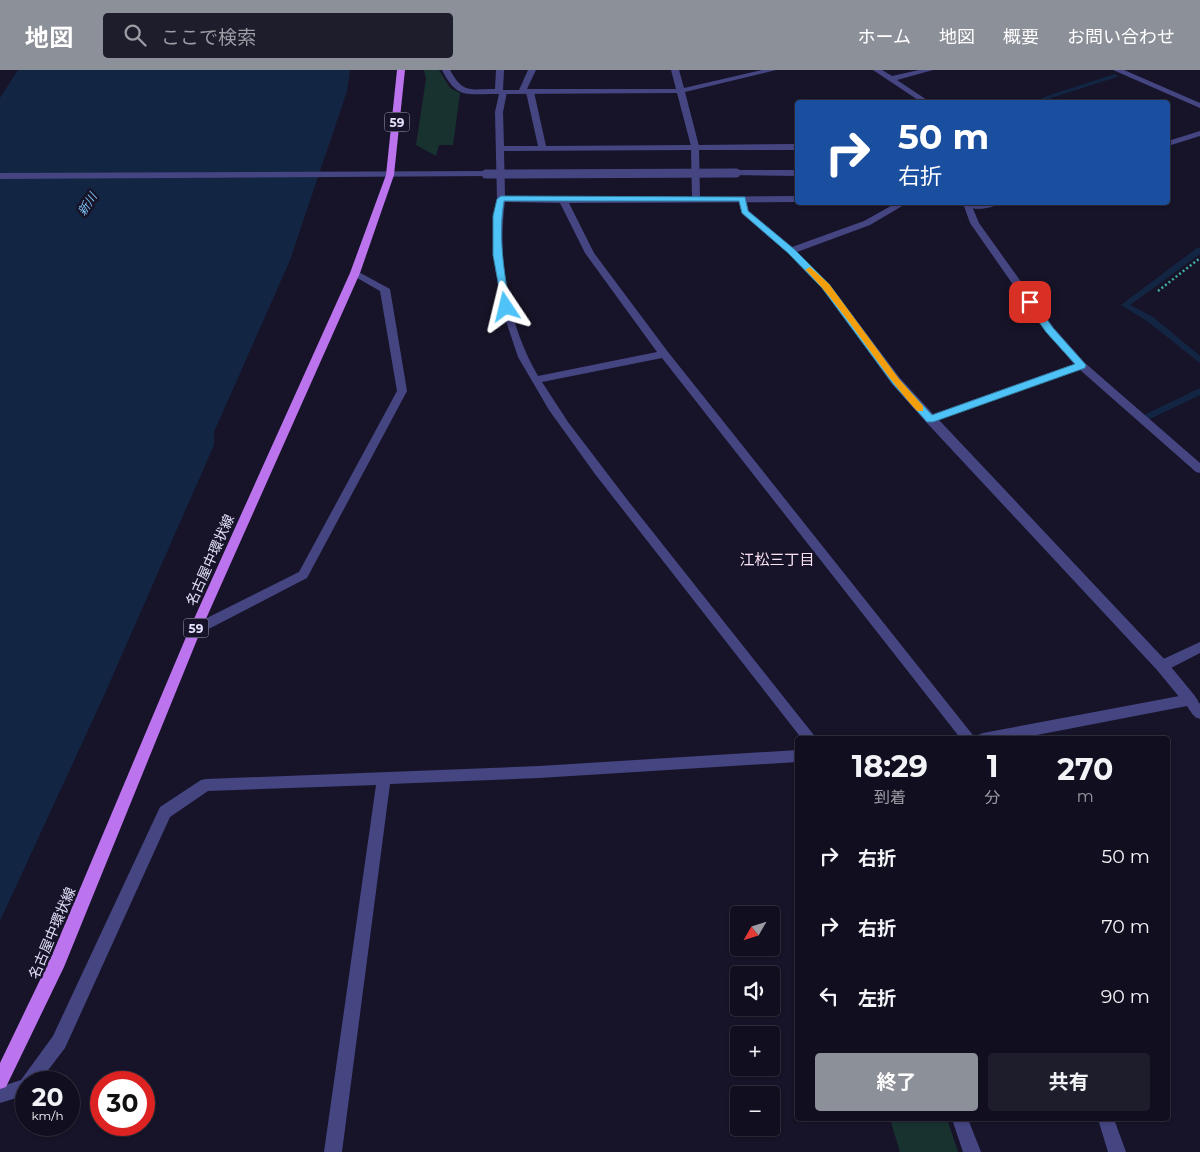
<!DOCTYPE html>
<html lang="ja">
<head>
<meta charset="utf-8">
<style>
	body { margin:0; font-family:Montserrat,"Noto Sans JP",sans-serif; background:#1e1d2c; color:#f1f3f6; height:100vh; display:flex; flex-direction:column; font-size:19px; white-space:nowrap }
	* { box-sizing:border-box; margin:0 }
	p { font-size:16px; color:#9c9ca4 }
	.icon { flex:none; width:28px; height:28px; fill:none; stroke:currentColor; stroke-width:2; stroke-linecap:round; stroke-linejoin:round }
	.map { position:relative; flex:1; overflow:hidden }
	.panel { position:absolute; left:795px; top:666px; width:375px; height:385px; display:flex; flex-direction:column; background:#110f1f; border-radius:5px; box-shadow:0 1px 4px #0004,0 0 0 1px #302f3d }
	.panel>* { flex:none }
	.banner { position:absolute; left:795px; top:30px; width:375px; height:105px; border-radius:5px; box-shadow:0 1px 4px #0004,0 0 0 1px #302f3d; background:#1a4fa0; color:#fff; overflow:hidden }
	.needle { width:32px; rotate:231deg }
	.fabs { position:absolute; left:730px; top:836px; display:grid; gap:10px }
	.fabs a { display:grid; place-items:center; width:50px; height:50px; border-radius:5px; background:#110f1f; box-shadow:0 1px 4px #0004,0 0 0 1px #302f3d; font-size:25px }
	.speed { position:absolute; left:15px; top:1001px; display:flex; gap:10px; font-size:25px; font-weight:700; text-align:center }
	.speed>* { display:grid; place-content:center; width:65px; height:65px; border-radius:50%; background:#110f1f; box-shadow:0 1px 4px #0004,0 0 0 1px #302f3d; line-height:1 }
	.speed small { font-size:12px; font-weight:400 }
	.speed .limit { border:8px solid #d22; background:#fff; color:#111 }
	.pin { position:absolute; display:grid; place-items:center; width:42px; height:42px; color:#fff; margin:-21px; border-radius:10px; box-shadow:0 2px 8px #0006 }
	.me { position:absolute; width:55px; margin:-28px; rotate:350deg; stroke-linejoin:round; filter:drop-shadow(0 0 4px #0008) }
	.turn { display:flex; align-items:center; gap:18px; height:105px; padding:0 20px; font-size:22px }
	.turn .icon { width:65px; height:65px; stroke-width:2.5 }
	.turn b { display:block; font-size:35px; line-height:42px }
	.eta { display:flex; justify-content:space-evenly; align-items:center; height:85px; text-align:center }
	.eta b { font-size:30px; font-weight:700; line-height:35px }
	.action { display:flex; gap:10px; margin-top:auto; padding:10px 20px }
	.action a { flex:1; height:58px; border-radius:5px; background:#8c9099; color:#fff; font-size:20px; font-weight:700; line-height:58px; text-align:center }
	.action a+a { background:#1e1d2c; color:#f1f3f6 }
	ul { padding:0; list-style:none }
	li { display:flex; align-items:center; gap:15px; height:70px; padding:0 20px }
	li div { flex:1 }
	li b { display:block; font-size:19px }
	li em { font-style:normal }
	header { display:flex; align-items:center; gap:30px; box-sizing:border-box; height:70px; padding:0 25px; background:#8c9099; color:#fff }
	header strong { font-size:24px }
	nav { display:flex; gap:28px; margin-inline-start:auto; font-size:18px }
	.search { width:350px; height:45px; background:#1e1d2c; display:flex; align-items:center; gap:12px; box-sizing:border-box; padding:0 18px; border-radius:5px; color:#9c9ca4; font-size:19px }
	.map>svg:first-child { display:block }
	.green { fill:#183230 }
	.water { fill:#122644 }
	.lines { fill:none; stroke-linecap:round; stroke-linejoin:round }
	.stream { fill:#122644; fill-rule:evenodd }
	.path { stroke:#40afa4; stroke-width:2.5; stroke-dasharray:2 2.5; stroke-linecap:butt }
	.service { fill:#454582; fill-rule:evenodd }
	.minor { fill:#454582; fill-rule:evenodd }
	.tertiary { fill:#454582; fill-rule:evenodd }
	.primary { fill:#bb74ee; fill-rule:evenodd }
	.tertiary-bridge { stroke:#454582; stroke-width:9 }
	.route { fill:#4fc3f7; stroke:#337fa1 }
	.slow { fill:#f59e0b }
	.labels { text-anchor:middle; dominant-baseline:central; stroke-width:5; stroke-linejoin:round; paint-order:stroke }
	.shield { fill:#171429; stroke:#a5a3bc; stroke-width:1 }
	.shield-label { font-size:12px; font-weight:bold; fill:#e2e0fb }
	.far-water-label { font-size:12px; font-style:italic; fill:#7abeef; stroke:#171429 }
	.street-label { font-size:14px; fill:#e2e0fb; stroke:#171429 }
	.neighbourhood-label { font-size:15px; fill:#fbe2f3; stroke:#171429 }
</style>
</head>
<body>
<header>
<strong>地図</strong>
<div class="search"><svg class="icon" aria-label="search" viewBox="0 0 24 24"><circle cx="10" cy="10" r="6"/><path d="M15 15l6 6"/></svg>ここで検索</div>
<nav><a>ホーム</a><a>地図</a><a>概要</a><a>お問い合わせ</a></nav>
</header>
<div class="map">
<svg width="1200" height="1082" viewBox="0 0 1200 1082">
	<rect width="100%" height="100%" fill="#171429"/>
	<!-- green -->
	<g class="green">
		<polygon points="424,0 439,0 450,18 460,23 453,75 439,75 436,86 416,75 426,9"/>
		<polygon points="890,1049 947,1049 958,1082 900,1082"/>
	</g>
	<!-- water -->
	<polygon class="water" points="18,0 350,0 347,21 290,190 214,362 214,375 102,630 0,851 0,28"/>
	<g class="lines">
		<!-- stream -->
		<g class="stream">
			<polygon points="1115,4 1118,6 1117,7 1051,28 1043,32 1036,32 1047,26"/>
			<polygon points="1197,178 1200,178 1200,184 1130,235 1153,247 1200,286 1200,293 1147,251 1121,235"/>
			<polygon points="1200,318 1200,325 1150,349 1144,349 1143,347 1144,345"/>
		</g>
		<!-- path -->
		<polyline class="path" points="1158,221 1200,188"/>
		<!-- service -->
		<g class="service">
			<polygon points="528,0 536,0 527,19 676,19 671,0 679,0 684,18 762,0 776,0 685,22 699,76 695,79 691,76 677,23 500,24 500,20 519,20"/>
			<polygon points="873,0 882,0 892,6 919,0 933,0 897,10 930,32 921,32"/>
			<polygon points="742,126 746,129 749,141 792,177 864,151 898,132 909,132 870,155 797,182 829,214 900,308 933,344 1074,294 1046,262 970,153 964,136 965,134 971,134 979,153 1054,258 1085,293 1200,393 1200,403 1196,402 1079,299 939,350 1167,592 1195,626 1197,630 1195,634 1190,636 1185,634 1157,600 926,352 892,314 823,218 788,183 742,144 738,129"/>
			<polygon points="1200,633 1200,649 1195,647 1191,641 1195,635"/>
		</g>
		<!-- minor -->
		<g class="minor">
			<path d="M442,0H450C463,24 470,19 495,19L496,0H504L503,20L507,22L503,42L504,76H538L526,22L530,20L534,22L546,76L691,75L695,73L699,75L798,74V80H699L700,127L798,126V132L569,133L594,183L668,282L976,669H961L662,288L542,312L568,352L629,432L817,669H802L595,404L549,340L518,287L501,236L493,182L497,129L495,42L499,24C467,23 458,31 442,0ZM691,80L692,127L505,126L504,81ZM505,132L560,133L585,183L657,282L538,306C508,254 497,191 505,132Z"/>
			<polygon points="1113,0 1124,0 1200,33 1200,38"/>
			<path d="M955,132H1002C990,141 967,141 955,132Z"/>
			<polygon points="355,200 390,219 407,321 307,508 199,564 195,565 191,564 189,560 191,556 299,502 397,321 380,221 352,205 350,203"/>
			<polygon points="1200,572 1200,583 1167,600 1162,601 1157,600 1156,596 1157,592"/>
			<path d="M1190,624C1200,628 1200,636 1200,646L1193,645L1187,636L1016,669H976L978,665L983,663Z"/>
			<polygon points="798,680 798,692 539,708 390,714 342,1082 324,1082 376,715 208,721 170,747 65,978 39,1012 26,1012 26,1025 0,1033 0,1017 21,1010 53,966 160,737 201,710 206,709 539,696"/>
			<polygon points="952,1049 968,1049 981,1082 963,1082"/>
			<polygon points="1098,1049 1114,1049 1126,1082 1108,1082"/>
		</g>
		<!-- tertiary -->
		<g class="tertiary">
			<polygon points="1200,61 1200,66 1168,76 1168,71"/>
			<polygon points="736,100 798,100 798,106 733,105 733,101"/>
			<polygon points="486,101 490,104 489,106 0,109 0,103"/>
		</g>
		<!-- primary -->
		<polygon class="primary" points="397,0 405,0 394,105 360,203 201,560 64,897 6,1017 0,1019 0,993 52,885 189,560 350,203 386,105"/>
		<!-- tertiary-bridge -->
		<polyline class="tertiary-bridge" points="486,104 736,103"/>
	</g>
	<!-- route -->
	<path class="route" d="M501,126L745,127L748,141L794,179L829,214L899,309L932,345L1075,294L1046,262L1025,232L1026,230H1033L1053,258L1086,295L1085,298L933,352H927L893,314L822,218L788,183L742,143L739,131H504C498,167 504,201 510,237L509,239H503L493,185V146L497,129Z"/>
	<!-- slow -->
	<path class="slow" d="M810,197L829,214L899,309L923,336V341H917C877,296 848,244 807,201L805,200Z"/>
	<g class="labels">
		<!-- shield labels -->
		<g class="shield">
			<rect x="384.5" y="42.5" width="25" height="19" rx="4"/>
			<rect x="183.5" y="548.5" width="25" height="19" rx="4"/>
		</g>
		<g class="shield-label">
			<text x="397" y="52">59</text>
			<text x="196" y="558">59</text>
		</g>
		<!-- far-water labels -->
		<g class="far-water-label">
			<text transform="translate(87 134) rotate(-57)">新川</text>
		</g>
		<!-- street labels -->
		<g class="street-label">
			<text transform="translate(210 490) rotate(-66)">名古屋中環状線</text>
			<text transform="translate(52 863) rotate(-67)">名古屋中環状線</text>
		</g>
		<!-- neighbourhood labels -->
		<g class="neighbourhood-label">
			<text x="777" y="489">江松三丁目</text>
		</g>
	</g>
</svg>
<div class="fabs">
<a><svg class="needle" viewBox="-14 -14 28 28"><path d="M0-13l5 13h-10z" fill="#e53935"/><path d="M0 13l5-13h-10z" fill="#9c9ca4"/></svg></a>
<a><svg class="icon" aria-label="sound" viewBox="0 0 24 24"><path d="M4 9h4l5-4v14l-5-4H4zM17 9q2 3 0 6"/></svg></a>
<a>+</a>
<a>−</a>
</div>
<div class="speed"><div>20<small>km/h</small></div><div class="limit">30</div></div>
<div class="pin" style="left:1030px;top:232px;background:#d93025"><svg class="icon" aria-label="arrive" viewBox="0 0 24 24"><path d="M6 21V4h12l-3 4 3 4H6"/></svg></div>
<svg class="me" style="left:506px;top:237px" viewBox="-20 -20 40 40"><path d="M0-17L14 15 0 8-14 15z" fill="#4fc3f7" stroke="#fff" stroke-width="4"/></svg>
<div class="banner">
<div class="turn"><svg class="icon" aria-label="right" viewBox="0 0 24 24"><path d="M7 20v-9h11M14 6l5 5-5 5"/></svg><div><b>50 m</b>右折</div></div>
</div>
<section class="panel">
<div class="eta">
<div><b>18:29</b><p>到着</p></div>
<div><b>1</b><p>分</p></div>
<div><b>270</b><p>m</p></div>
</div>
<ul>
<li><svg class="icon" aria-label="right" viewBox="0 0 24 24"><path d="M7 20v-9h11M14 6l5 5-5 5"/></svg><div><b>右折</b></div><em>50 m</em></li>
<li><svg class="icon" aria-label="right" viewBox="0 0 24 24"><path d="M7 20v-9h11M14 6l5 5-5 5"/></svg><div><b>右折</b></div><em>70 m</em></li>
<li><svg class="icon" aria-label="left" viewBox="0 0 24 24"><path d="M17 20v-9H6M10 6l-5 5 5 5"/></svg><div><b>左折</b></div><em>90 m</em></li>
</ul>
<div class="action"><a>終了</a><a>共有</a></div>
</section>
</div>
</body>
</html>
